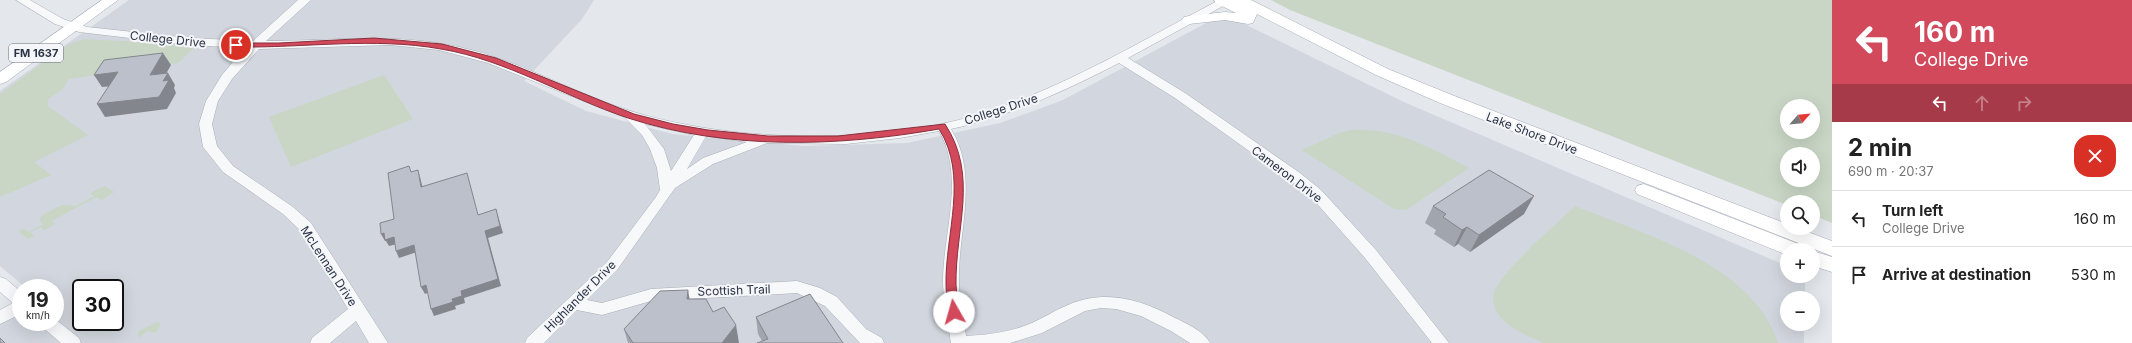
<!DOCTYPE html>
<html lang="en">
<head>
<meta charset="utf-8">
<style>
	body { margin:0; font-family:Inter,sans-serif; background:#f6f6f6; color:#222; height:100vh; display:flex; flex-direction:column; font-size:15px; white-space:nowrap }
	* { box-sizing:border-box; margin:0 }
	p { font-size:13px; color:#767676 }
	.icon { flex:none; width:22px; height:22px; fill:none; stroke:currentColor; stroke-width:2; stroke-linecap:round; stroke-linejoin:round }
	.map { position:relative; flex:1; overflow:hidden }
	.sheet { display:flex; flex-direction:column; background:#fff; width:300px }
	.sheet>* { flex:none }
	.guide { background:#d1495b; color:#fff; overflow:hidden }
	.needle { width:26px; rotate:63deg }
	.buttons { position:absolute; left:1780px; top:99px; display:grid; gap:8px }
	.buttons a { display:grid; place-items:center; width:40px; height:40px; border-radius:50%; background:#fff; box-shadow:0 4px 16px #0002; font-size:20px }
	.speed { position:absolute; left:12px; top:279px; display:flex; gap:8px; font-size:20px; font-weight:700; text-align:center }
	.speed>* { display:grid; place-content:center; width:52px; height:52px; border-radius:50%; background:#fff; box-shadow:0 4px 16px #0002; line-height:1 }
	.speed small { font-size:10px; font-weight:400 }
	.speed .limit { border:2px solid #111; border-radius:6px; background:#fff; color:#111 }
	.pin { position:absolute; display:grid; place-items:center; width:34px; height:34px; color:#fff; margin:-17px; border:2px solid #fff; border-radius:50%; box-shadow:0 1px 4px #0007 }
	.me { position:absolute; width:44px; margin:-22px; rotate:353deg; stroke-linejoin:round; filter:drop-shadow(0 0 3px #0008) }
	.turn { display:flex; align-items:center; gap:14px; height:84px; padding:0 16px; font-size:18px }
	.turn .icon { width:52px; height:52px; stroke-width:2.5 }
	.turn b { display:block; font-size:28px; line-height:34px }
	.lanes { display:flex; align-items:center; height:38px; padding:0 16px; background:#0003; justify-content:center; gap:20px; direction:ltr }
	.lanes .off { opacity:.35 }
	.round { display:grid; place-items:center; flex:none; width:42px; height:42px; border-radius:16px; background:#f6f6f6 }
	.head { display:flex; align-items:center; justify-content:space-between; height:68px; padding:0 16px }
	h1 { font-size:24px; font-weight:700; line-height:30px }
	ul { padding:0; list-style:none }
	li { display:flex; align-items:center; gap:12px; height:56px; padding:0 16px; border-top:1px solid #e0e0e0 }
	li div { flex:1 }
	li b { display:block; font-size:15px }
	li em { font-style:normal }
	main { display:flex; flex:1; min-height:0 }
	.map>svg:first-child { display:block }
	.built { fill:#d2d6de; fill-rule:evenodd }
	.green { fill:#c9d6c5; fill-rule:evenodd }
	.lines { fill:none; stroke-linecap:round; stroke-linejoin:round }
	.minor-casing { stroke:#a9aeb7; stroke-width:1 }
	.major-casing { stroke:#a3abb8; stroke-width:1 }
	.minor { fill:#f7f8fa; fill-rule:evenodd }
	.major { fill:#fff; fill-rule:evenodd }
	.wall { fill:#a1a5ae }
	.shaded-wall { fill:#83868d }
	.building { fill:#bbc0ca; stroke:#83868d }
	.route { fill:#d1495b; stroke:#882f3b }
	.labels { text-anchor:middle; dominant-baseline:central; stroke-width:4; stroke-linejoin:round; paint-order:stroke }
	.shield { fill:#f4f6f9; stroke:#676e7b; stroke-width:1 }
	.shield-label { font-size:11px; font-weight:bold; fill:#2b3445 }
	.street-label { font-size:12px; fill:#2b3445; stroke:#f4f6f9 }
</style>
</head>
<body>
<main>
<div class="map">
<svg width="1832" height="343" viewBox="0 0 1832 343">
	<rect width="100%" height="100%" fill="#e4e7ec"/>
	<!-- built -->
	<path class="built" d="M129,0H594L582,19L524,81L586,111L672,134L803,146L907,143L1000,123L1063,100L1208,22L1217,19L1238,21L1406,103L1787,266V276H1805V298H1787V324H1804V343H0V319L21,307V322H55V288H26L0,266V91ZM81,288H115V322H81Z"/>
	<!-- green -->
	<g class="green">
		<path d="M1271,0H1832V223L1813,215V202H1787V205L1290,10ZM1787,106H1813V132H1787ZM1787,154H1813V180H1787Z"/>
		<polygon points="84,39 197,45 178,63 69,79 62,90 48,99 48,106 88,135 34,162 51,175 0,197 0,94 69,44"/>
		<polygon points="384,75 413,119 291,167 269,117"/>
		<path d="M1351,130C1396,127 1431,148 1469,168L1406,210L1394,209L1302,150L1339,133Z"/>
		<polygon points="105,186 114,192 102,200 96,197 52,221 55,224 44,230 41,227 31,232 34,236 28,239 19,232 22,228 29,232 43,224 39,219 46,213 62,205 76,206 94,196 91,194 92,192"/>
		<path d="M1575,206C1643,234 1753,264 1778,343H1544C1529,336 1508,329 1498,314C1495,309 1493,302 1493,296C1497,274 1557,224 1575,206Z"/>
		<polygon points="157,322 161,323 156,333 147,331 140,337 137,336 139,331"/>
	</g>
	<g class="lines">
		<defs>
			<g id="minor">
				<path d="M16,0H30L63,19L87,27L189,38L253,41L298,0H311L266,41C341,41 401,31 475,51C533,67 585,99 644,115C750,144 895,145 999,108C1077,80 1147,38 1219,0H1234L1128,58L1185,93L1300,173L1321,190L1376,250L1449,343H1432L1365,258L1311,197L1290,180L1175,98L1119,63C1065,91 1010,116 951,129C980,176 957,234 959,285C960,302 964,320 966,336C985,335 1006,333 1024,326C1039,321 1053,311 1068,305C1104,289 1140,299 1173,317C1185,323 1204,331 1210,343H1190L1171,331L1141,316L1116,309L1101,308L1085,311L1042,333L1010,343H951C948,324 944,304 943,285C942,236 966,177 939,131L900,138L846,144L767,143L713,164L675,188L617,270L587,300L602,303L651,289L797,281L820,288L837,297L866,329L882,338L884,343H860L825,306L797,293L651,301L602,315L577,310L544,343H525L527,338L607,262L656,197L660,190L657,168L650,149L642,135L624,117L488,63L439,50L390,45L259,49L232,79L218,101L212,124L217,146L233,166L293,207L311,223L388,343H369L356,321L330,343H310L312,338L348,309L301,231L283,214L223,172L203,147L199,124L206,101L222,75L245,48L189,45L79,32L55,24ZM645,124L694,135L671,171L664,149ZM706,136L747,142L703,158L687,169Z"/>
				<polygon points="0,277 6,279 21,292 21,314 0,324 0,310 13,303 0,292"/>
				<polygon points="55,319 79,338 81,343 61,343 41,326 39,322 55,322"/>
			</g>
			<g id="major">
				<polygon points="102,0 118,0 6,82 0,84 0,72"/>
				<polygon points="1214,0 1251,0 1388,69 1452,95 1787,224 1787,228 1797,228 1832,241 1832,256 1440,103 1376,75 1257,14 1253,23 1248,24 1225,20 1189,24 1184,23 1182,20 1184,17 1189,16 1225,12 1236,13 1216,3"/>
				<polygon points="1644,184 1801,245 1804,250 1787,250 1787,255 1637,194 1635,190 1637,186"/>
				<polygon points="1813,251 1832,257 1832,272 1813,266"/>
			</g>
		</defs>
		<!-- minor casing -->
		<use href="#minor" class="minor-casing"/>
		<!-- major casing -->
		<use href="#major" class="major-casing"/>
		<!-- minor -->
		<use href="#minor" class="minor"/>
		<!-- major -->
		<use href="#major" class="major"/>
	</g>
	<!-- wall -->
	<g class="wall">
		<polygon points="1433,206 1524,214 1470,252 1458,244 1454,247 1434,234 1436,230 1425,223"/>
		<polygon points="690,299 713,312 739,343 628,343 624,329"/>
		<polygon points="756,317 843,343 762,341 758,334"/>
	</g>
	<!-- shaded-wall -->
	<g class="shaded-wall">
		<polygon points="163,53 171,65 158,88 150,75"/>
		<polygon points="118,72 126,85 102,87 94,75"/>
		<polygon points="168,73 175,85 174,88 176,93 167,109 105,117 97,104 163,81"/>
		<polygon points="418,170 420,177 424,193 421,187"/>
		<polygon points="1534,196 1524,214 1470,252 1479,235"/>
		<polygon points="496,209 503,233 488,238 501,286 464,298 465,303 455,306 456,309 434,316 431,309 452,299 461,291 485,231"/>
		<polygon points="1467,227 1458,244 1454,247 1462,230"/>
		<polygon points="384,233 394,237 397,244 389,246 386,241 385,241 381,234"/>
		<polygon points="414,245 417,252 399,258 396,251"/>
		<polygon points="426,285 430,292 425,294 421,287"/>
		<polygon points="688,290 691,307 687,299"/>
		<polygon points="736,325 739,343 722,343"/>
	</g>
	<!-- building -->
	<g class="building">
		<polygon points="163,53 150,75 168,73 163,81 169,80 159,97 97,104 118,72 94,75 104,60"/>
		<polygon points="409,166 411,172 418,170 421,187 467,173 478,215 496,209 500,226 485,231 498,279 461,291 462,296 452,299 453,302 431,309 426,285 421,287 414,245 396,251 394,237 385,240 384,233 381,234 380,223 394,219 388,173"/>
		<polygon points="1489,170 1534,196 1479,235 1467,227 1462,230 1443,217 1446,214 1433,206"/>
		<polygon points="688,290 687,299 706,299 713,312 724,307 736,325 722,343 633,343 624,329 660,291"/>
		<polygon points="810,294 843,343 757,343 768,339 756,317"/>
		<polygon points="0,338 5,343 0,343"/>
	</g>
	<!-- route -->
	<path class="route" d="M374,38L442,44L496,58L634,114L673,124L708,130L768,136H838L945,124C979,176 955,228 956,285C956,294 959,303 960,312L954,316L949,312C948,303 946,294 946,285C945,234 969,176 939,129C837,147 727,150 628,118C565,97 507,60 441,49C374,37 304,48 236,47L232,45L236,43H279Z"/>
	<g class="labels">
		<!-- shield labels -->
		<rect class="shield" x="9" y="44" width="54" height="18" rx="3"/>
		<g class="shield-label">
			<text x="36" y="53">FM 1637</text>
		</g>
		<!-- street labels -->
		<g class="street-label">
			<text transform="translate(168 39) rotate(6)">College Drive</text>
			<text transform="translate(1001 109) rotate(-18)">College Drive</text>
			<text transform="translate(1532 133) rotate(21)">Lake Shore Drive</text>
			<text transform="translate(1287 174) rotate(37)">Cameron Drive</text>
			<text transform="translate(329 266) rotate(57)">McLennan Drive</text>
			<text transform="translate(734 290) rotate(-2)">Scottish Trail</text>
			<text transform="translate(580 296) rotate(-45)">Highlander Drive</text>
		</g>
	</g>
</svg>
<div class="buttons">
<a><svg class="needle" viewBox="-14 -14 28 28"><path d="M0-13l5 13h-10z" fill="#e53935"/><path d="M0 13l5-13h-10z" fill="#767676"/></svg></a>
<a><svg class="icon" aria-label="sound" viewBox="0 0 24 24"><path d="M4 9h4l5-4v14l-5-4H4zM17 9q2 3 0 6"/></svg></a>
<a><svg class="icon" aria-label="search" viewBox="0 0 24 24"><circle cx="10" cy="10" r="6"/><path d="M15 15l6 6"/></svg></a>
<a>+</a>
<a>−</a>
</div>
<div class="speed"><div>19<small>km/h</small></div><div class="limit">30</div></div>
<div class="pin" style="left:236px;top:45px;background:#d93025"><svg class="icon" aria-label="arrive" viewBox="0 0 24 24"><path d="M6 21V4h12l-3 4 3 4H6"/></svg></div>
<svg class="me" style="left:954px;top:312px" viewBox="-20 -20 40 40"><circle r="19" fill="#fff"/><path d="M0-13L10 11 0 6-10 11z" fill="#d1495b"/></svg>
</div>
<section class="sheet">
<div class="guide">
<div class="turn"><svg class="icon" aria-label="left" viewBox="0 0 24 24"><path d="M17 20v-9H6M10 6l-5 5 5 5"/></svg><div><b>160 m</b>College Drive</div></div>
<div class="lanes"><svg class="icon" aria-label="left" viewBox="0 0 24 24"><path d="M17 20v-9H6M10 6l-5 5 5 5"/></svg><svg class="icon off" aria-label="ahead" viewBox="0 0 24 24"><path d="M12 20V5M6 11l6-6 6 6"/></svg><svg class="icon off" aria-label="right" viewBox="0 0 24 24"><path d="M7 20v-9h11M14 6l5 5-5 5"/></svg></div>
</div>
<div class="head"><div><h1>2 min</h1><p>690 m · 20:37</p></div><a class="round" style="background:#d93025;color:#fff"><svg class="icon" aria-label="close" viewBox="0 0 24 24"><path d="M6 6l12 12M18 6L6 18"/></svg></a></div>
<ul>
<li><svg class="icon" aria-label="left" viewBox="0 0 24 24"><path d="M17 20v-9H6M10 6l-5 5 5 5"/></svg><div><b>Turn left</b><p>College Drive</p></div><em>160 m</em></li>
<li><svg class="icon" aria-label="arrive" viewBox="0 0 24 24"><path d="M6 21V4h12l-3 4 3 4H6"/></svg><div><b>Arrive at destination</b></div><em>530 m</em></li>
</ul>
</section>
</main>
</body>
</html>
